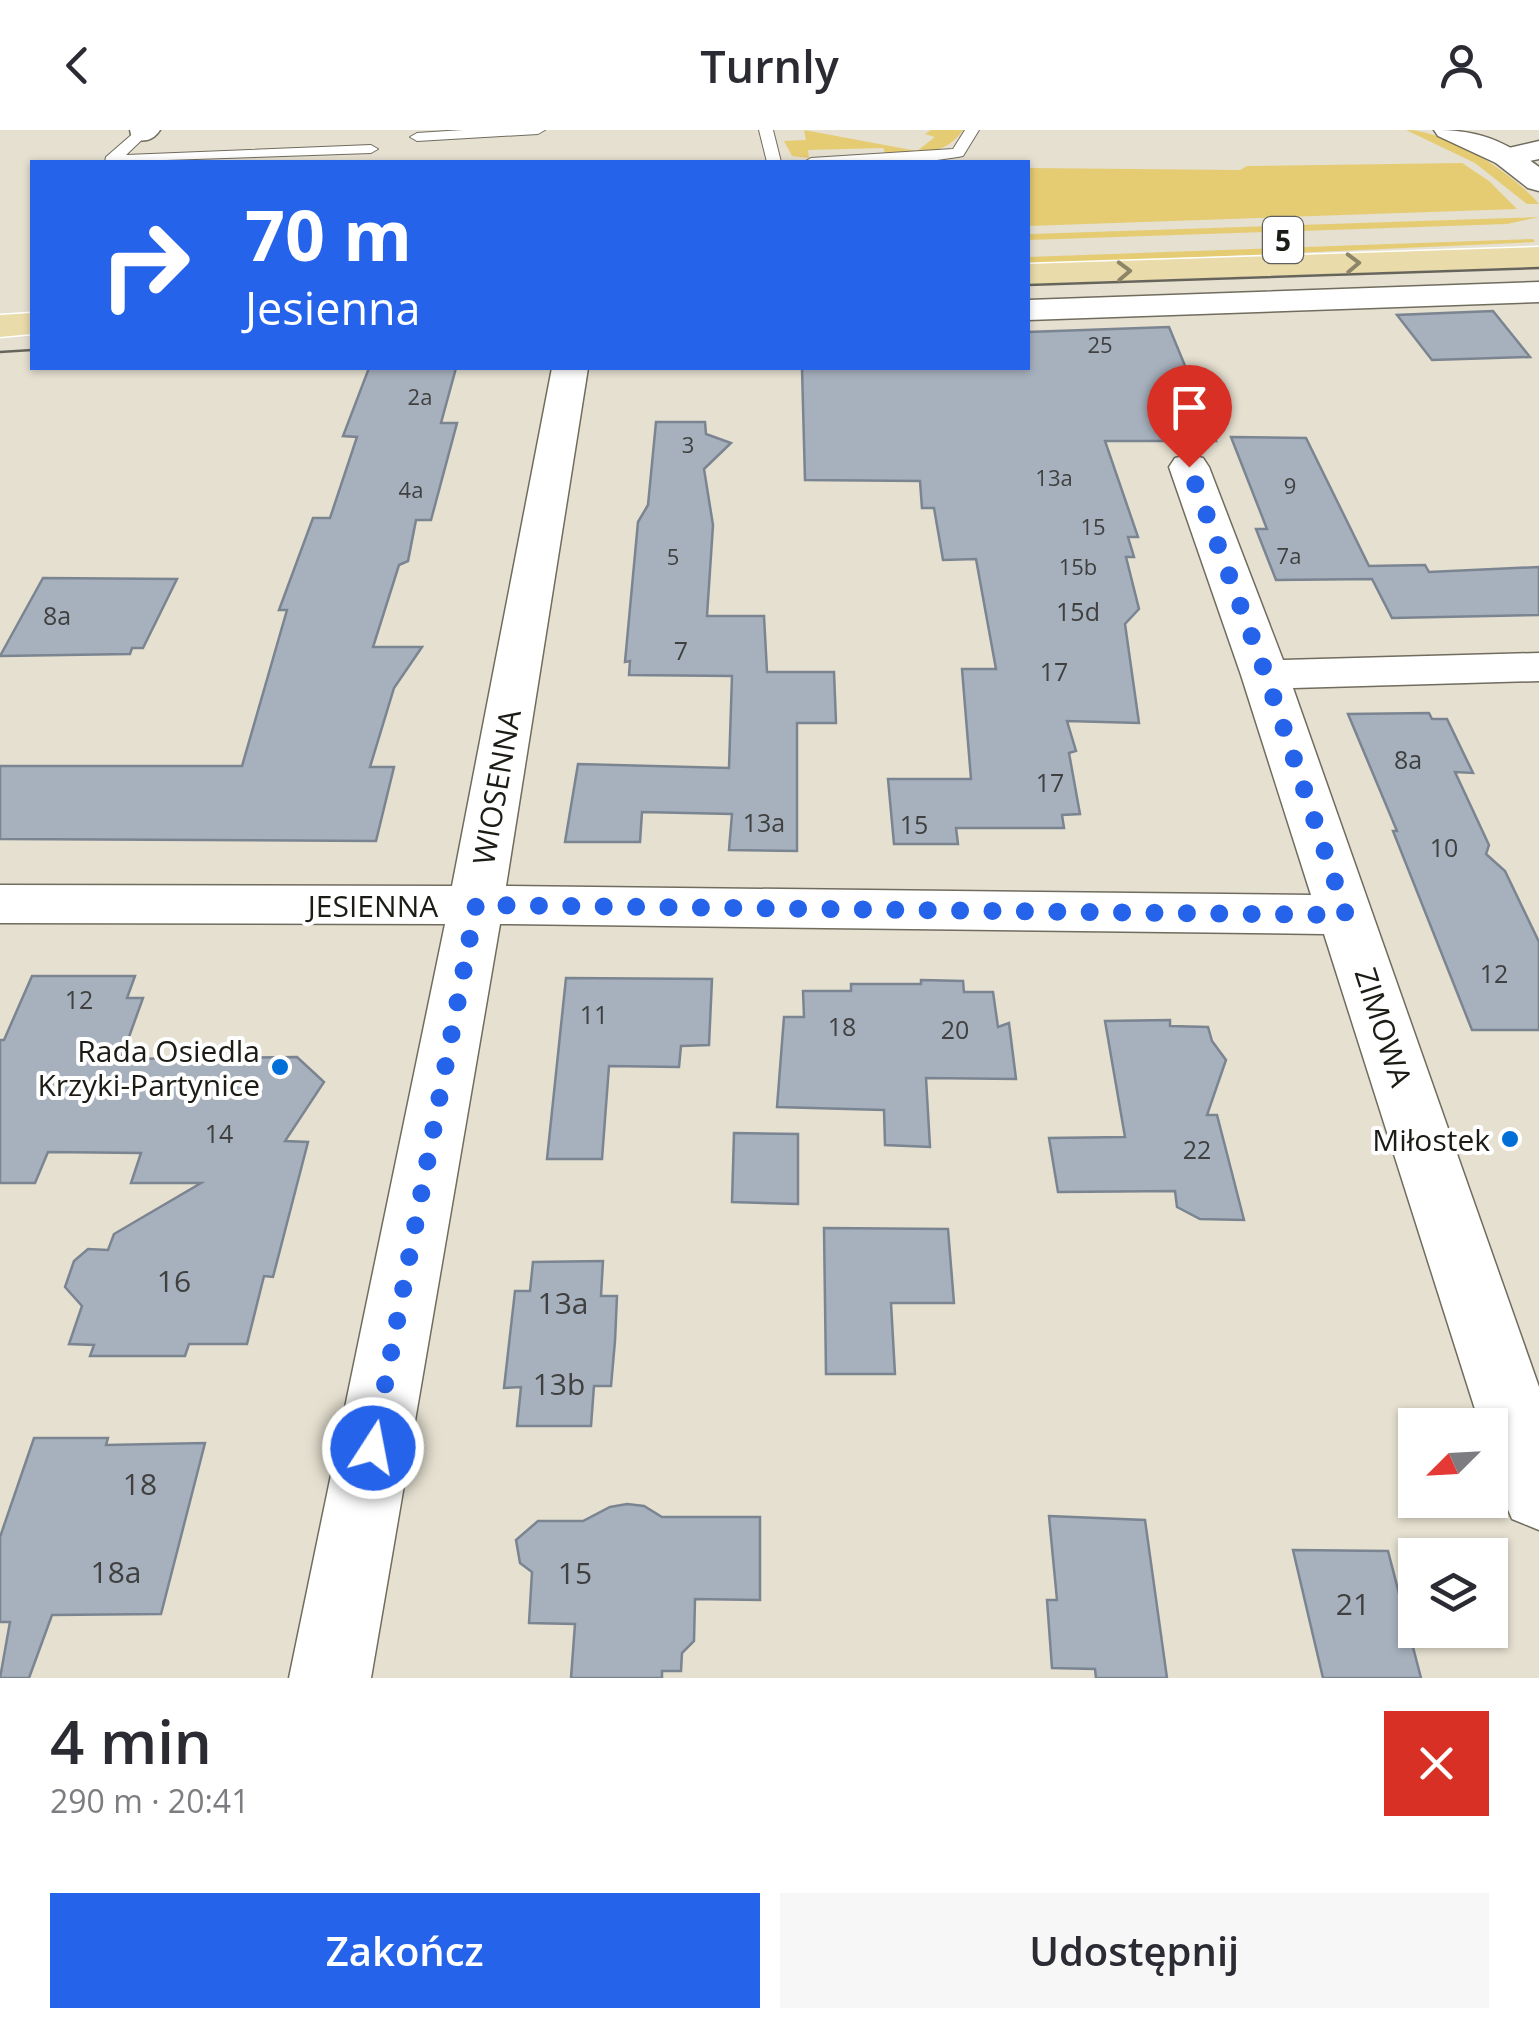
<!DOCTYPE html>
<html lang="pl">
<head>
<meta charset="utf-8">
<style>
	body { margin:0; font-family:"Open Sans",sans-serif; background:#f7f7f7; color:#2b2b33; height:100vh; display:flex; flex-direction:column; font-size:38px; white-space:nowrap }
	* { box-sizing:border-box; margin:0 }
	p { font-size:32px; color:#7c7c81 }
	.icon { flex:none; width:55px; height:55px; fill:none; stroke:currentColor; stroke-width:2; stroke-linecap:round; stroke-linejoin:round }
	.map { position:relative; height:1548px; overflow:hidden }
	.details { display:flex; flex-direction:column; background:#fff; flex:1 }
	.details>* { flex:none }
	.banner { position:absolute; left:30px; top:30px; width:1000px; height:210px; border-radius:0px; box-shadow:0 2px 8px #0004; background:#2563eb; color:#fff; overflow:hidden }
	.needle { width:65px; rotate:246deg }
	.tools { position:absolute; left:1398px; top:1278px; display:grid; gap:20px }
	.tools a { display:grid; place-items:center; width:110px; height:110px; border-radius:0px; background:#fff; box-shadow:0 2px 8px #0004; font-size:50px }
	.pin { position:absolute; display:grid; place-items:center; width:85px; height:85px; color:#fff; margin:-102px -42px; border-radius:50% 50% 50% 0; rotate:-45deg; box-shadow:0 0 10px #0007 }
	.pin .icon { rotate:45deg }
	.me { position:absolute; width:110px; margin:-55px; rotate:11deg; stroke-linejoin:round; filter:drop-shadow(0 0 8px #0008) }
	.turn { display:flex; align-items:center; gap:35px; height:210px; padding:0 50px; font-size:45px }
	.turn .icon { width:130px; height:130px; stroke-width:2.5 }
	.turn b { display:block; font-size:70px; line-height:85px }
	.round { display:grid; place-items:center; flex:none; width:105px; height:105px; border-radius:0px; background:#f7f7f7 }
	.overview { display:flex; align-items:center; justify-content:space-between; height:170px; padding:0 50px }
	h1 { font-size:60px; font-weight:600; line-height:75px }
	.action { display:flex; gap:20px; margin-top:auto; padding:20px 50px }
	.action a { flex:1; height:115px; border-radius:0px; background:#2563eb; color:#fff; font-size:40px; font-weight:600; line-height:115px; text-align:center }
	.action a+a { background:#f7f7f7; color:#2b2b33 }
	header { display:flex; justify-content:space-between; align-items:center; height:130px; padding:0 50px; background:#fff; font-size:45px; font-weight:600 }
	.map>svg:first-child { display:block }
	.green { fill:#e5cb72 }
	.building { fill:#a7b1be; stroke:#7b8491; stroke-width:2.5 }
	.lines { fill:none; stroke-linecap:round; stroke-linejoin:round }
	.service-casing { stroke:#706c5e; stroke-width:2 }
	.minor-casing { stroke:#706c5e; stroke-width:3 }
	.tertiary-casing { stroke:#706c5e; stroke-width:3 }
	.primary-casing { stroke:#fff; stroke-width:3 }
	.service { fill:#fff; fill-rule:evenodd }
	.minor { fill:#fff; fill-rule:evenodd }
	.tertiary { fill:#fff; fill-rule:evenodd }
	.primary { fill:#e9dbaa; fill-rule:evenodd }
	.tram { stroke:#67655b; stroke-width:2.5 }
	.oneway { stroke:#8d8567 }
	.route { stroke:#2563eb; stroke-width:18; stroke-dasharray:0 32.4 }
	.poi-dot { fill:#016fd7; stroke:#fff; stroke-width:4 }
	.labels { text-anchor:middle; dominant-baseline:central; stroke-width:8; stroke-linejoin:round; paint-order:stroke }
	.far-number-label { font-size:22px; fill:#3f403f }
	.number-label { font-size:25px; fill:#3f403f }
	.shield { fill:#fff; stroke:#605f5b; stroke-width:2.5 }
	.shield-label { font-size:28px; font-weight:bold; fill:#1c1b15 }
	.street-label { font-size:30px; fill:#1c1b15; stroke:#fff }
	.poi-label { font-size:30px; fill:#1c1b15; stroke:#fff; text-anchor:end }
	.near-number-label { font-size:30px; fill:#3f403f }
</style>
</head>
<body>
<header><svg class="icon" aria-label="back" viewBox="0 0 24 24"><path d="M15 5l-7 7 7 7"/></svg>Turnly<svg class="icon" aria-label="person" viewBox="0 0 24 24"><circle cx="12" cy="8" r="4"/><path d="M4 21q1-7 8-7t8 7"/></svg></header>
<div class="map">
<svg width="1539" height="1548" viewBox="0 0 1539 1548">
	<rect width="100%" height="100%" fill="#e5e0d0"/>
	<!-- green -->
	<g class="green">
		<path d="M804,0L917,21L935,7L925,4L931,0H963C946,26 916,23 887,27L883,18L808,20L809,28L792,26L784,11L806,10Z"/>
		<path d="M1406,0C1447,0 1513,43 1539,74H1527L1475,33Z"/>
		<polygon points="1462,33 1489,51 1517,79 1028,96 1028,38 1240,40 1247,36"/>
		<polygon points="1539,87 1507,94 1028,110 1028,104 1032,104"/>
		<polygon points="1533,109 1535,112 1028,135 1028,127"/>
	</g>
	<!-- building -->
	<g class="building">
		<polygon points="1493,181 1530,227 1432,230 1397,185"/>
		<polygon points="1169,197 1216,311 1105,311 1138,407 1128,407 1134,427 1126,427 1139,479 1125,494 1139,593 1067,591 1076,621 1069,623 1080,684 1062,685 1064,698 956,698 958,714 894,714 888,649 971,649 962,539 996,539 976,429 943,430 934,378 922,378 920,351 805,350 802,238 1028,238 1028,202"/>
		<polygon points="369,238 456,238 441,293 457,293 431,390 416,390 408,431 399,435 373,517 422,517 394,558 370,637 394,637 376,711 0,709 0,636 242,636 287,480 279,480 313,388 330,388 357,307 343,306"/>
		<polygon points="656,292 705,292 706,304 731,313 704,339 713,395 707,486 764,486 767,542 834,542 836,593 797,593 797,721 729,720 732,684 642,682 640,712 565,712 578,634 729,638 732,546 629,545 630,531 625,532 638,392 648,375"/>
		<polygon points="1231,307 1306,308 1369,436 1425,435 1429,442 1539,437 1539,485 1392,488 1372,449 1276,450 1256,399 1267,399"/>
		<polygon points="43,448 177,449 143,518 132,518 130,524 0,526"/>
		<polygon points="1429,583 1432,589 1447,589 1473,643 1455,642 1489,715 1486,724 1505,741 1539,812 1539,900 1472,900 1393,701 1397,701 1348,584"/>
		<polygon points="32,846 135,846 127,868 143,868 121,929 297,927 324,952 285,1011 308,1012 273,1147 264,1146 247,1214 189,1214 185,1226 90,1226 94,1215 69,1214 82,1176 65,1157 74,1131 88,1119 108,1120 114,1104 201,1053 131,1053 141,1023 48,1022 35,1053 0,1053 0,910 4,910"/>
		<polygon points="566,848 712,849 709,915 681,916 679,937 609,936 602,1029 547,1029"/>
		<polygon points="921,850 963,851 964,862 993,862 998,897 1009,893 1016,949 926,948 930,1017 885,1015 884,980 777,977 784,887 804,887 803,861 851,861 851,854 921,854"/>
		<polygon points="1170,890 1170,896 1208,897 1212,911 1226,930 1207,985 1217,985 1244,1090 1200,1089 1177,1077 1175,1061 1058,1062 1049,1008 1125,1007 1105,891"/>
		<polygon points="734,1003 798,1004 798,1074 732,1072"/>
		<polygon points="824,1098 948,1099 954,1173 891,1173 895,1244 826,1244"/>
		<polygon points="603,1131 601,1166 617,1166 615,1211 611,1256 594,1256 591,1296 517,1296 521,1257 504,1258 515,1161 530,1161 533,1132"/>
		<polygon points="34,1308 108,1308 106,1315 205,1313 161,1484 52,1485 29,1548 0,1548 10,1492 0,1492 0,1407"/>
		<polygon points="627,1374 644,1376 662,1387 760,1387 760,1470 695,1469 694,1511 682,1523 681,1541 662,1541 662,1548 571,1548 575,1494 529,1493 532,1442 520,1433 516,1410 538,1391 583,1391 610,1377"/>
		<polygon points="1049,1386 1145,1390 1167,1548 1096,1548 1095,1539 1052,1538 1047,1470 1057,1470"/>
		<polygon points="1293,1420 1388,1421 1421,1548 1323,1548"/>
	</g>
	<g class="lines">
		<defs>
			<g id="service">
				<polygon points="137,0 149,3 126,25 371,15 378,19 371,23 105,32 106,27"/>
				<polygon points="463,0 545,0 538,4 417,11 410,7 417,3"/>
				<polygon points="759,0 773,0 781,32 767,32"/>
				<polygon points="965,0 979,0 963,26 958,27 923,32 804,32 811,28 953,19"/>
			</g>
			<g id="minor">
				<path d="M130,0H160C153,11 144,12 132,9Z"/>
				<polygon points="1539,11 1539,29 1507,36 1496,33 1492,27 1496,21"/>
				<polygon points="1539,152 1539,172 1028,190 1028,170"/>
				<path d="M552,238H588L506,756L1311,765L1241,545L1169,337L1175,328L1189,325L1203,328L1209,337L1283,530L1539,523V551L1293,558L1539,1257V1400L1512,1389C1498,1357 1490,1330 1490,1295H1480L1324,804L500,794L371,1548H289L445,794L0,793V755L452,756Z"/>
			</g>
			<path id="tertiary" d="M1434,0C1478,0 1504,10 1539,37V61L1528,58L1496,33L1438,6Z"/>
			<g id="primary">
				<polygon points="1539,117 1539,137 1028,154 1028,134"/>
				<polygon points="32,183 32,204 0,207 0,185"/>
			</g>
		</defs>
		<!-- service casing -->
		<use href="#service" class="service-casing"/>
		<!-- minor casing -->
		<use href="#minor" class="minor-casing"/>
		<!-- tertiary casing -->
		<use href="#tertiary" class="tertiary-casing"/>
		<!-- primary casing -->
		<use href="#primary" class="primary-casing"/>
		<!-- service -->
		<use href="#service" class="service"/>
		<!-- minor -->
		<use href="#minor" class="minor"/>
		<!-- tertiary -->
		<use href="#tertiary" class="tertiary"/>
		<!-- primary -->
		<use href="#primary" class="primary"/>
		<!-- tram -->
		<g class="tram">
			<polyline points="1028,155 1539,138"/>
			<polyline points="0,222 32,220"/>
		</g>
	</g>
	<!-- one-way arrows -->
	<defs><path id="oneway-chevron" d="M-2-3.5L2.5 0L-2 3.5" fill="none" stroke-width="1.6" stroke-linecap="round" stroke-linejoin="round" transform="scale(2.5)"/></defs>
	<g class="oneway">
		<use href="#oneway-chevron" transform="translate(1353 133) rotate(-2)"/>
		<use href="#oneway-chevron" transform="translate(1124 141) rotate(-2)"/>
	</g>
	<g class="lines">
		<!-- route -->
		<polyline class="route" points="373,1318 476,775 1346,785 1266,545 1189,337"/>
	</g>
	<!-- markers -->
	<g class="poi-dot">
		<circle cx="280" cy="937" r="10"/>
		<circle cx="1510" cy="1009" r="10"/>
	</g>
	<g class="labels">
		<!-- far-number labels -->
		<g class="far-number-label">
			<text x="1100" y="214">25</text>
			<text x="420" y="266">2a</text>
			<text x="688" y="314">3</text>
			<text x="1054" y="347">13a</text>
			<text x="1290" y="355">9</text>
			<text x="411" y="359">4a</text>
			<text x="1093" y="396">15</text>
			<text x="1289" y="425">7a</text>
			<text x="673" y="426">5</text>
			<text x="1078" y="436">15b</text>
		</g>
		<!-- number labels -->
		<g class="number-label">
			<text x="1078" y="481">15d</text>
			<text x="57" y="485">8a</text>
			<text x="681" y="520">7</text>
			<text x="1054" y="541">17</text>
			<text x="1408" y="629">8a</text>
			<text x="1050" y="652">17</text>
			<text x="764" y="692">13a</text>
			<text x="914" y="694">15</text>
			<text x="1444" y="717">10</text>
			<text x="1494" y="843">12</text>
			<text x="79" y="869">12</text>
			<text x="594" y="884">11</text>
			<text x="842" y="896">18</text>
			<text x="955" y="899">20</text>
			<text x="219" y="1003">14</text>
			<text x="1197" y="1019">22</text>
		</g>
		<!-- shield labels -->
		<rect class="shield" x="1263" y="87" width="40" height="46" rx="8"/>
		<g class="shield-label">
			<text x="1283" y="110">5</text>
		</g>
		<!-- street labels -->
		<g class="street-label">
			<text transform="translate(496 657) rotate(-80)">WIOSENNA</text>
			<text x="373" y="775">JESIENNA</text>
			<text transform="translate(1384 897) rotate(72)">ZIMOWA</text>
		</g>
		<!-- poi labels -->
		<g class="poi-label">
			<text x="260" y="920">Rada Osiedla<tspan x="260" dy="34">Krzyki-Partynice</tspan></text>
			<text x="1490" y="1009">Miłostek</text>
		</g>
		<!-- near-number labels -->
		<g class="near-number-label">
			<text x="174" y="1150">16</text>
			<text x="563" y="1172">13a</text>
			<text x="559" y="1253">13b</text>
			<text x="140" y="1353">18</text>
			<text x="116" y="1441">18a</text>
			<text x="575" y="1442">15</text>
			<text x="1353" y="1473">21</text>
		</g>
	</g>
</svg>
<div class="tools">
<a><svg class="needle" viewBox="-14 -14 28 28"><path d="M0-13l5 13h-10z" fill="#e53935"/><path d="M0 13l5-13h-10z" fill="#7c7c81"/></svg></a>
<a><svg class="icon" aria-label="layers" viewBox="0 0 24 24"><path d="M12 4l9 5-9 5-9-5zM3 14l9 5 9-5"/></svg></a>
</div>
<div class="pin" style="left:1189px;top:337px;background:#d93025"><svg class="icon" aria-label="arrive" viewBox="0 0 24 24"><path d="M6 21V4h12l-3 4 3 4H6"/></svg></div>
<svg class="me" style="left:373px;top:1318px" viewBox="-20 -20 40 40"><circle r="17" fill="#2563eb" stroke="#fff" stroke-width="3"/><path d="M0-11L8 9 0 5-8 9z" fill="#fff"/></svg>
<div class="banner">
<div class="turn"><svg class="icon" aria-label="right" viewBox="0 0 24 24"><path d="M7 20v-9h11M14 6l5 5-5 5"/></svg><div><b>70 m</b>Jesienna</div></div>
</div>
</div>
<section class="details">
<div class="overview"><div><h1>4 min</h1><p>290 m · 20:41</p></div><a class="round" style="background:#d93025;color:#fff"><svg class="icon" aria-label="close" viewBox="0 0 24 24"><path d="M6 6l12 12M18 6L6 18"/></svg></a></div>
<div class="action"><a>Zakończ</a><a>Udostępnij</a></div>
</section>
</body>
</html>
